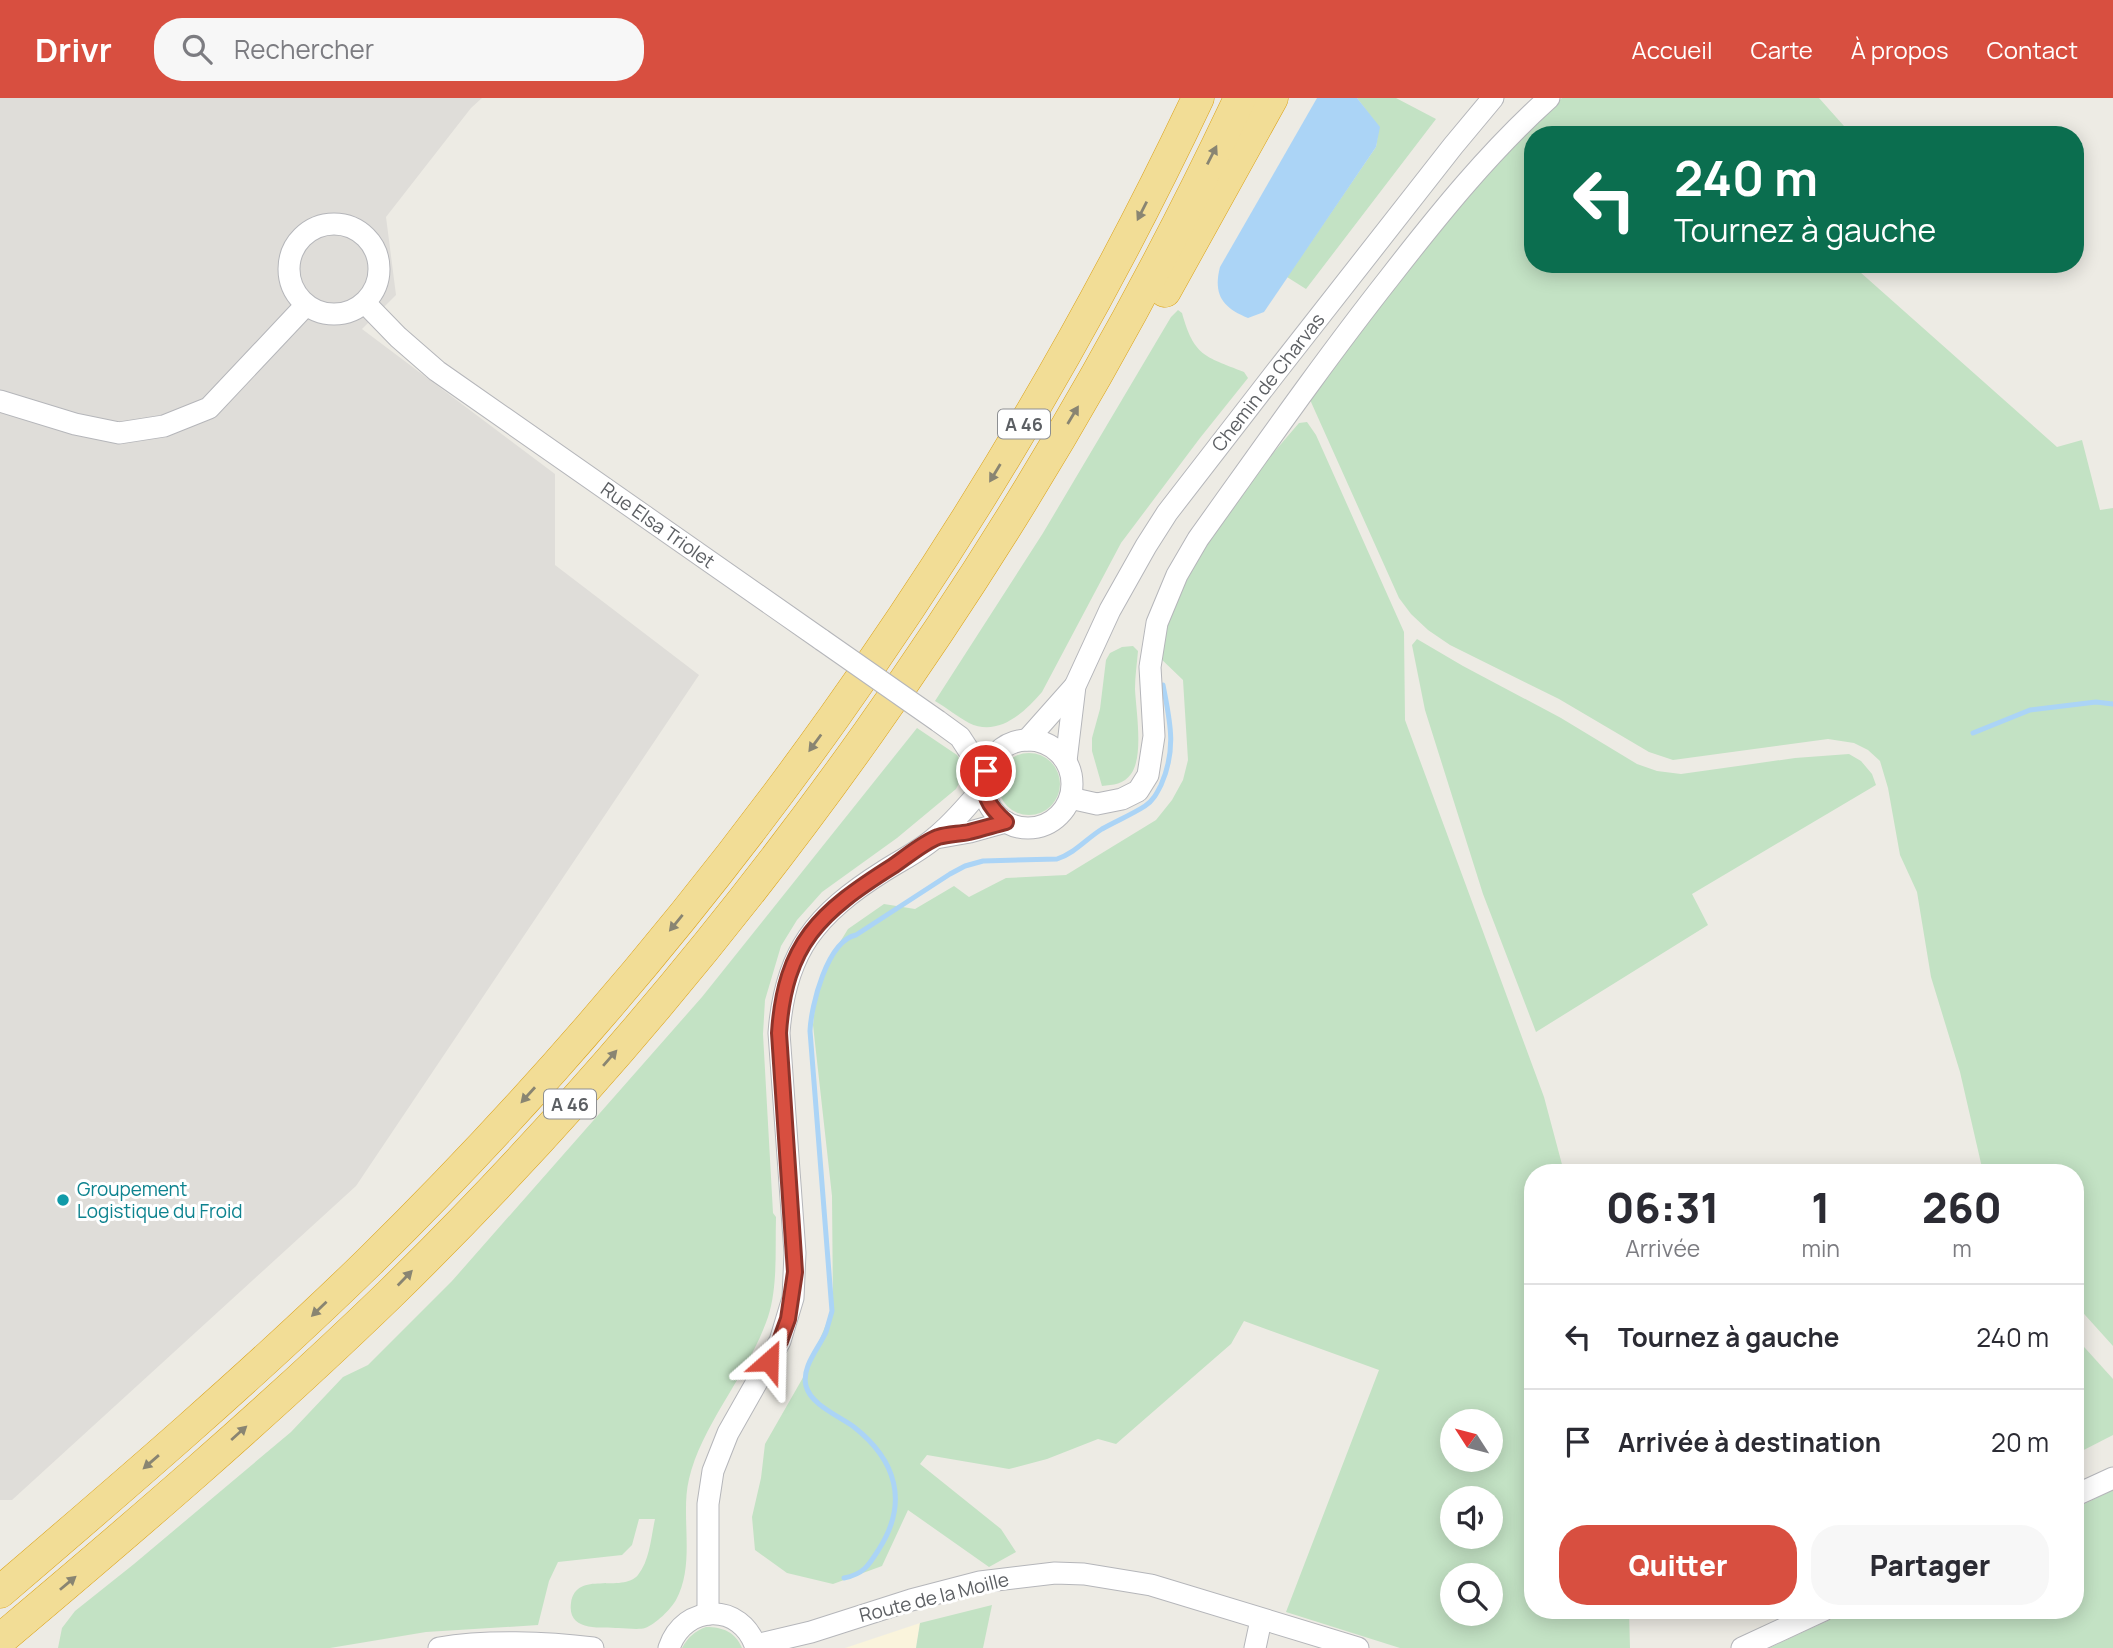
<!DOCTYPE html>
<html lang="fr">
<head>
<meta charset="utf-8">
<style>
	body { margin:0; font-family:Manrope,sans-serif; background:#f7f7f7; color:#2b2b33; height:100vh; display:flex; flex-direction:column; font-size:26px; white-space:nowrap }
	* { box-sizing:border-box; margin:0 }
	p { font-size:23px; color:#7c7c81 }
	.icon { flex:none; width:38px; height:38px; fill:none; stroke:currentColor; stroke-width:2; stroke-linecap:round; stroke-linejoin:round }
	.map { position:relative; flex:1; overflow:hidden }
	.side { position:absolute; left:1524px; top:1066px; width:560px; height:455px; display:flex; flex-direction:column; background:#fff; border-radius:28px; box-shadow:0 4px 18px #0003 }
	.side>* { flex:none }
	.banner { position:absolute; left:1524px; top:28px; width:560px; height:147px; border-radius:28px; box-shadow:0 4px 18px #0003; background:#0b6e4f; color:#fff; overflow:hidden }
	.needle { width:46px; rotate:306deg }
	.fabs { position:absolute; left:1440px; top:1311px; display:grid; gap:14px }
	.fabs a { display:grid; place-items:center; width:63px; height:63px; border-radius:50%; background:#fff; box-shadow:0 4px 18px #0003; font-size:35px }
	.pin { position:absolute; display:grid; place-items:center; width:60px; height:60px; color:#fff; margin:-30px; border:4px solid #fff; border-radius:50%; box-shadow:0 2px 7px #0007 }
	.me { position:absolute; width:77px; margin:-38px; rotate:25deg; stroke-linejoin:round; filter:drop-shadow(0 0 5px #0008) }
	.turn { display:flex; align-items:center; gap:24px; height:147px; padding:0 35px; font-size:32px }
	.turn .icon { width:91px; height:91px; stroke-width:2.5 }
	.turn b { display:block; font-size:49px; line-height:60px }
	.eta { display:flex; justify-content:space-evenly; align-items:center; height:119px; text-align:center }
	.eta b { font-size:42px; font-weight:800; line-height:49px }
	.cta { display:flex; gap:14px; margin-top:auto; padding:14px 35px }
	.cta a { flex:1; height:80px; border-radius:28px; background:#d84f40; color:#fff; font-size:28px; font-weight:800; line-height:80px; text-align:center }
	.cta a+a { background:#f7f7f7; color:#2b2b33 }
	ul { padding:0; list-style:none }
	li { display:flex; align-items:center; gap:21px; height:105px; padding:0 35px; border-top:2px solid #e1e1e2 }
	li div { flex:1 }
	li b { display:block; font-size:26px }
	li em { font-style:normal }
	header { display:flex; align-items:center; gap:42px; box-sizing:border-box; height:98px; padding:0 35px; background:#d84f40; color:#fff }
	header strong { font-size:33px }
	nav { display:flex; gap:38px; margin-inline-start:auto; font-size:24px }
	.search { width:490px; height:63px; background:#f7f7f7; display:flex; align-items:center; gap:18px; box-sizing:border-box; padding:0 24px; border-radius:28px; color:#7c7c81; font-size:26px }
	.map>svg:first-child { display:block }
	.commercial { fill:#faf4dc }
	.industrial { fill:#dfddd9 }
	.green { fill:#c3e2c4; fill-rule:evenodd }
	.water { fill:#abd4f6 }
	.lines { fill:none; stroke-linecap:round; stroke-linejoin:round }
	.stream { stroke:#abd4f6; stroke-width:5 }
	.minor-casing { stroke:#b5b6ba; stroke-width:23 }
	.highway-casing { stroke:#dba217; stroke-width:33 }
	.minor { stroke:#fff; stroke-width:21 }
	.highway { stroke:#f2dd96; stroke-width:32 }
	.minor-bridge-casing { stroke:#b5b6ba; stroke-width:23; stroke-linecap:butt }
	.minor-bridge { stroke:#fff; stroke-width:21 }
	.oneway { fill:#898572 }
	.route-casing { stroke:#8c332a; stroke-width:18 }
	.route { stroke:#d84f40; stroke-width:12 }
	.culture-dot { fill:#0f9aa8; stroke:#fff; stroke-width:2.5 }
	.labels { text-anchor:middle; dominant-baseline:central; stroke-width:6; stroke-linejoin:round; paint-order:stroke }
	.shield { fill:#fff; stroke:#8d8f92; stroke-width:2 }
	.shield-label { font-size:18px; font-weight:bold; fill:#5c5f63 }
	.street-label { font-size:19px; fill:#5c5f63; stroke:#fff }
	.culture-label { font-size:19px; fill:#0d838f; stroke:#fff; text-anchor:start }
</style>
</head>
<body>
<header>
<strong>Drivr</strong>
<div class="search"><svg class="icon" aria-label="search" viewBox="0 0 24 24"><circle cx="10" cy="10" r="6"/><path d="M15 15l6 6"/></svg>Rechercher</div>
<nav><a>Accueil</a><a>Carte</a><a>À propos</a><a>Contact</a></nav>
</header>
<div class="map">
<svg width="2113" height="1550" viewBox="0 0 2113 1550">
	<rect width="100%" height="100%" fill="#edebe4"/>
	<!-- commercial -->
	<polygon class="commercial" points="920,1525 916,1550 845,1550"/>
	<!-- industrial -->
	<polygon class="industrial" points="0,0 482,0 471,10 386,119 396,197 362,231 555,376 555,467 699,577 356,1088 12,1402 0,1402"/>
	<!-- green -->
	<g class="green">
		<polygon points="1357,0 1396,0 1436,21 1306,191 1287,179 1376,49 1379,29"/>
		<polygon points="1562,0 1819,0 1852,37 1533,37 1533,166 1851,166 2057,349 2082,342 2100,412 2113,410 2113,1248 2076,1207 2076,1074 1983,1074 1960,974 1931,879 1917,794 1900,757 1888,690 1880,663 1868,652 1854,645 1828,641 1673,662 1649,654 1559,601 1450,547 1428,532 1411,516 1399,500 1311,304 1311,297 1443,124 1533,27"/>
		<path d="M1178,212L1182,215C1194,258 1204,258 1244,274L1248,280L1200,340L1121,445L1042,594C1024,615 998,639 969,625C958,619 947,610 935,603L1043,435L1171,219Z"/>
		<path d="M1307,324L1316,337L1404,534L1405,622L1544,999L1564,1074H1533V1512H1629L1630,1550H1400L1286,1514L1379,1272L1244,1223L1231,1246L1116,1346L1098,1341L1047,1361L1009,1371L927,1357L920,1366L1001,1431L1016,1454L989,1469L908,1412L882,1468L833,1486L787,1475L755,1452L752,1419L761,1380L765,1346L805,1276L833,1210L832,1098L813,927L816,898L824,870L848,831L884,806L915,811L954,788L969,799L1006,780L1066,777L1156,722L1172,702L1183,682L1188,662L1183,582L1157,557L1166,516L1196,459L1268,361L1299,325ZM1452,1323H1491V1362H1452ZM1452,1400H1491V1438H1452ZM1452,1477H1491V1516H1452Z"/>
		<polygon points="1417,541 1463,568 1561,620 1637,666 1657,673 1681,676 1795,660 1849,656 1861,663 1872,676 1876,687 1692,796 1708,827 1536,934 1483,796 1425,612 1412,547"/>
		<path d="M1133,548L1138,553C1137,565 1135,578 1135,591C1136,613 1144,658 1131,676C1124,686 1113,687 1102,688L1092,653V640L1100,611L1106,562L1110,555L1122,549Z"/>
		<path d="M917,630L957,657L966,672L956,691L897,740L822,794L797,822L781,848L765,902L763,936L773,1115L776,1119C775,1152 778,1188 768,1219C749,1275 702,1326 689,1381C680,1418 696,1465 676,1502C671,1511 656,1526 645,1530C638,1532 626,1530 619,1530C601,1529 567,1534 571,1505C576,1471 622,1496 638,1477C650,1462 651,1439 655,1421H639L632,1447L622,1457L558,1464L549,1483L538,1527L426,1534L330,1550H58L62,1530L75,1513L134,1466L291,1334L343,1279L368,1267L452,1183L702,899Z"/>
		<circle cx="1029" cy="686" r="31"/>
		<polygon points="2076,1240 2113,1281 2113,1337 2076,1356"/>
		<polygon points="2113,1392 2113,1550 1769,1550 1851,1512 2076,1512 2076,1410"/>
		<polygon points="992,1507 983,1550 916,1550 920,1525"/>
		<path d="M706,1529C723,1529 735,1534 742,1550H682C688,1539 695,1533 706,1529Z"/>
	</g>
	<!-- water -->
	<path class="water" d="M1317,0H1357L1380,29L1376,49L1264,214L1248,220C1222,210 1213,196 1220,169Z"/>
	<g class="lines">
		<!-- stream -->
		<g class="stream">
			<polyline points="1973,635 2030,612 2096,604 2113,606"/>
			<path d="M844,1480C864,1476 869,1467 879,1451C909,1404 896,1362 854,1329C839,1318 811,1307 806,1288C801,1269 819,1250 826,1234C828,1227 830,1220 832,1213L810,933C811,908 827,843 856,837L950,776L965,768L983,763L1057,761C1075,755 1086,741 1102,731C1116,723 1131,717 1145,708C1153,703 1157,695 1161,687C1177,651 1170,623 1163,587"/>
		</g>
		<defs>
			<g id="minor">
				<circle cx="334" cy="171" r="45"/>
				<polyline points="365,205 398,239 437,273 822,542"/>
				<polyline points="0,303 75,326 119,335 164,328 209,310 306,207"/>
				<polyline points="938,623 960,639 986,679"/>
				<polyline points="1027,642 1075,588"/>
				<circle cx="1028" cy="686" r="44"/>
				<polyline points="1066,663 1075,588 1110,512 1146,448 1167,415 1276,274 1453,48 1493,0"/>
				<path d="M1070,700L1097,706L1122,701L1138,693L1148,677L1154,638L1150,569L1157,525L1177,477L1198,441C1261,353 1323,264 1390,179C1439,116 1489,54 1549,0"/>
				<polyline points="936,740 970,734 1006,724"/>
				<polyline points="2076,1397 2113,1380"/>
				<path d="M708,1516V1406L713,1373L728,1335L780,1243L793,1200L795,1155L779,935C785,853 816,816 884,773C901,762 922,752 937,738C955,723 970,705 985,687"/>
				<polyline points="756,1547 811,1534 911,1502 980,1484 1055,1475 1084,1476 1151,1487 1358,1550"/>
				<path d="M439,1550C485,1542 547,1544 593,1550"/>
				<path d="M669,1550C684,1505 742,1504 756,1550"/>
				<polyline points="1255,1550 1261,1522"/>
				<polyline points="1742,1550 1824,1512"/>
			</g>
			<g id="highway">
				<polyline points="1165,193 1272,0"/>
				<path d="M0,1494C125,1387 251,1279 369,1164C710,829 993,432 1198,0"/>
				<path d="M0,1542C133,1430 265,1317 390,1196C739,854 1032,442 1240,0"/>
			</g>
		</defs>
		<!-- minor casing -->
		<use href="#minor" class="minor-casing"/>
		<!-- highway casing -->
		<use href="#highway" class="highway-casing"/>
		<!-- minor -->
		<use href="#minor" class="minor"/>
		<!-- highway -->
		<use href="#highway" class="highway"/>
		<defs>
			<polyline id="minor-bridge" points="822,542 938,623"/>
		</defs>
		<!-- minor-bridge casing -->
		<use href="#minor-bridge" class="minor-bridge-casing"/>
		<!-- minor-bridge -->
		<use href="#minor-bridge" class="minor-bridge"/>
	</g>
	<!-- one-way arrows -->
	<defs><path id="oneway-solid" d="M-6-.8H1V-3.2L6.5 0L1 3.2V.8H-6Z" transform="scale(1.75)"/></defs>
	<g class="oneway">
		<use href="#oneway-solid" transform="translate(1212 57) rotate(-63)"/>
		<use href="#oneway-solid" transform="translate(1142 113) rotate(117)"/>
		<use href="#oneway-solid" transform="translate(1073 317) rotate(-59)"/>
		<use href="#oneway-solid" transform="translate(995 375) rotate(121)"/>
		<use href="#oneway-solid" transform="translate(815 645) rotate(126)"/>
		<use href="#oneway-solid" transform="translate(676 825) rotate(129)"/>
		<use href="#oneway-solid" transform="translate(610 960) rotate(-49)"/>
		<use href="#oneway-solid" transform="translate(528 997) rotate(132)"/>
		<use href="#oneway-solid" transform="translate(405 1180) rotate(-46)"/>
		<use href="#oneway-solid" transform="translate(319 1211) rotate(136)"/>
		<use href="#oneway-solid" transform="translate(239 1335) rotate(-42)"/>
		<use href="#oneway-solid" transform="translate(151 1364) rotate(139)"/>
		<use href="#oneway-solid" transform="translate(68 1485) rotate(-40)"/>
	</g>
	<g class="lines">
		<defs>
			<path id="route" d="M769,1263L780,1243L788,1221L795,1174L779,935C785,845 820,814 893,768C905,760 924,744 938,739C948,736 959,736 969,734C982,731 994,727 1006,724C987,707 983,698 986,673"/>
		</defs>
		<!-- route casing -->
		<use href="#route" class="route-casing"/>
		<!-- route -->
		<use href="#route" class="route"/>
	</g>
	<!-- markers -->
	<circle class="culture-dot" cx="63" cy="1102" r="7"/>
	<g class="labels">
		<!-- shield labels -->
		<g class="shield">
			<rect x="998" y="311.5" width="52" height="29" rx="5"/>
			<rect x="544" y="991.5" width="52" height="29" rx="5"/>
		</g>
		<g class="shield-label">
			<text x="1024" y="326">A 46</text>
			<text x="570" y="1006">A 46</text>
		</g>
		<!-- street labels -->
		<g class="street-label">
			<text transform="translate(1268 284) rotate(-52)">Chemin de Charvas</text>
			<text transform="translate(658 427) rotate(35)">Rue Elsa Triolet</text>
			<text transform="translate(934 1499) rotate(-14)">Route de la Moille</text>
		</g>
		<!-- culture labels -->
		<g class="culture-label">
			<text x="77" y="1091">Groupement<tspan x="77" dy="22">Logistique du Froid</tspan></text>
		</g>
	</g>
</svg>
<div class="fabs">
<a><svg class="needle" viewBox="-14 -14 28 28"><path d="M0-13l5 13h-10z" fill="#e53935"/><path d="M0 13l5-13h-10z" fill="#7c7c81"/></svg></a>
<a><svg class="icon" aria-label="sound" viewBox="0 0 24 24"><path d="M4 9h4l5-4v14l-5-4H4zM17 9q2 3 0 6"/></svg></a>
<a><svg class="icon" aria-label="search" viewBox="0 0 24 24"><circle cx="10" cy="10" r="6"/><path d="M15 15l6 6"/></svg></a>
</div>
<div class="pin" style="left:986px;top:673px;background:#d93025"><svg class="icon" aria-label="arrive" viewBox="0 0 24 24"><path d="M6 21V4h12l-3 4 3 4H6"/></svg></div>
<svg class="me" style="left:769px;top:1263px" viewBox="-20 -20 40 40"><path d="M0-17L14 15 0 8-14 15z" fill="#d84f40" stroke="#fff" stroke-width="4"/></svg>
<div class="banner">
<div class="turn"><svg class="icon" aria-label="left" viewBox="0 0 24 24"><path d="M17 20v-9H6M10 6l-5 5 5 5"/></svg><div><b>240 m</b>Tournez à gauche</div></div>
</div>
<section class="side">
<div class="eta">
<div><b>06:31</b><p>Arrivée</p></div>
<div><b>1</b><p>min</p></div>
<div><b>260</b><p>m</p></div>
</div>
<ul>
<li><svg class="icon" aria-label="left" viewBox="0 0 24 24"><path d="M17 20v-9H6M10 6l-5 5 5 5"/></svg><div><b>Tournez à gauche</b></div><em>240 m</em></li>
<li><svg class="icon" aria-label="arrive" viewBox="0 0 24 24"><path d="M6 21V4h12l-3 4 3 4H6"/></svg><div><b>Arrivée à destination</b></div><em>20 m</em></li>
</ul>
<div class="cta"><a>Quitter</a><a>Partager</a></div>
</section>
</div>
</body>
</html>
